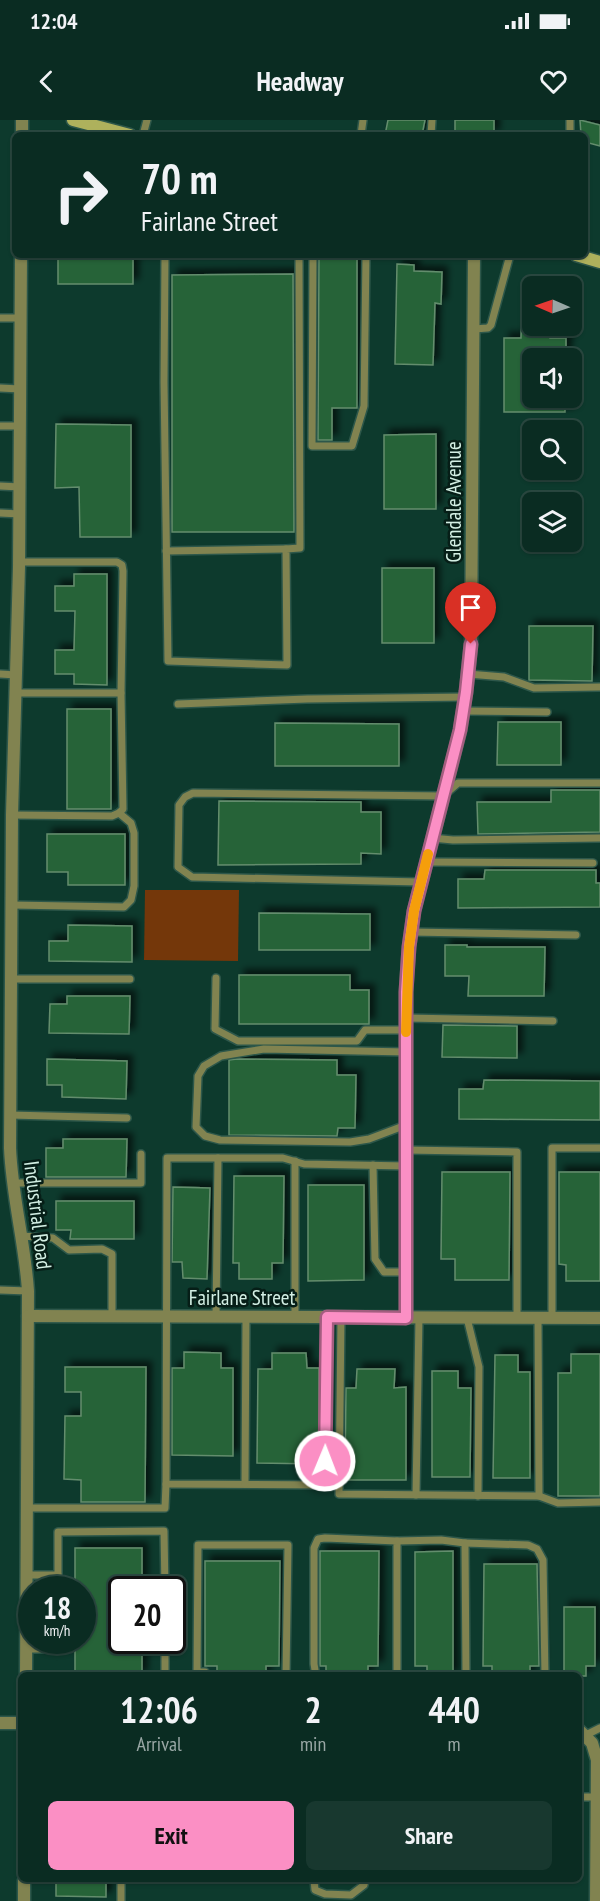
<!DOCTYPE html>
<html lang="en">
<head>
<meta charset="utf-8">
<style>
	body { margin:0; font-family:"PT Sans Narrow",sans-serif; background:#18382f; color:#f1f3f6; height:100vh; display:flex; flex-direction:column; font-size:22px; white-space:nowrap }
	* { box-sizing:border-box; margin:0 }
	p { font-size:20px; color:#99a7a5 }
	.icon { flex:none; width:33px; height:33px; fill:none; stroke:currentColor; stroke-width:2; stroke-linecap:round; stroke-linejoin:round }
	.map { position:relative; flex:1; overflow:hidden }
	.sheet { position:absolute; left:18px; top:1552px; width:564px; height:210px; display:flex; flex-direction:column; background:#0a2c22; border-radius:9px; box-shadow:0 2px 4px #0004,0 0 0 2px #2a4840 }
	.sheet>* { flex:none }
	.hud { position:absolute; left:12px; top:12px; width:576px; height:126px; border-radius:9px; box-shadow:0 2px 4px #0004,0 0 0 2px #2a4840; background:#0a2c22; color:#f1f3f6; overflow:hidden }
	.needle { width:39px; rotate:272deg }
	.buttons { position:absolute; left:522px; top:156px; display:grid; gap:12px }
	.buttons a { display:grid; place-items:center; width:60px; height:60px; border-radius:9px; background:#0a2c22; box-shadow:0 2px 4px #0004,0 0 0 2px #2a4840; font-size:30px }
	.speed { position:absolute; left:18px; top:1456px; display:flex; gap:12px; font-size:30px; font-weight:700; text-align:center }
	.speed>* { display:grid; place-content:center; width:78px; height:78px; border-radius:50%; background:#0a2c22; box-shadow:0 2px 4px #0004,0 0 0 2px #2a4840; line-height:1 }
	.speed small { font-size:15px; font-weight:400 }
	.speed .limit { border:3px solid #111; border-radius:9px; background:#fff; color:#111 }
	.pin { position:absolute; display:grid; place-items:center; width:51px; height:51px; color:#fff; margin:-62px -26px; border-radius:50% 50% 50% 0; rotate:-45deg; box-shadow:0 0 6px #0007 }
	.pin .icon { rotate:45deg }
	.me { position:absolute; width:66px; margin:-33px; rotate:1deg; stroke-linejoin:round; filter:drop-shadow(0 0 4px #0008) }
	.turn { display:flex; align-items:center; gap:21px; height:126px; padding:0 30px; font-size:27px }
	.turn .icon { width:78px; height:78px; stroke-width:2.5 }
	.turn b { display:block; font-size:42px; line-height:51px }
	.eta { display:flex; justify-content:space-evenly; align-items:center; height:102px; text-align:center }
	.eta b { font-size:36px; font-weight:700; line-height:42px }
	.primary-button { display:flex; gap:12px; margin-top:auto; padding:12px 30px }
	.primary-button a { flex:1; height:69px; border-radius:9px; background:#fb8fc4; color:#111; font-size:24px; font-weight:700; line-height:69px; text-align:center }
	.primary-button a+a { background:#18382f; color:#f1f3f6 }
	.status { display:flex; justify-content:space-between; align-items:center; height:42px; padding:0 30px; background:#0a2c22; direction:ltr }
	.status svg { height:16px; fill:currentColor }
	header { display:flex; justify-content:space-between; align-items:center; height:78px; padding:0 30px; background:#0a2c22; font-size:27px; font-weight:700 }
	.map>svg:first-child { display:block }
	.green { fill:#74370a }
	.building { fill:#256337; stroke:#648d6d; stroke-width:1.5; filter:url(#shadow) }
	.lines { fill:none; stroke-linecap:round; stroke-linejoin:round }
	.lane-casing { stroke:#2d574a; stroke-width:10 }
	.street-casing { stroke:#2d574a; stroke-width:15 }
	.secondary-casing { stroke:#2d574a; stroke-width:15 }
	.lane { stroke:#818350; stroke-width:7 }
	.street { stroke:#818350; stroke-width:12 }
	.secondary { stroke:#aeb15c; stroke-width:12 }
	.route-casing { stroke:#a35d7f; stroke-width:15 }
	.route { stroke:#fb8fc4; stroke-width:10 }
	.slow { stroke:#f59e0b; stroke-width:10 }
	.labels { text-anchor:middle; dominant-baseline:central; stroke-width:5; stroke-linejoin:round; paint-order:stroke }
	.street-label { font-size:21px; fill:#d3efe4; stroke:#061e17 }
</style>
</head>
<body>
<div class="status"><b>12:04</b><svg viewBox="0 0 49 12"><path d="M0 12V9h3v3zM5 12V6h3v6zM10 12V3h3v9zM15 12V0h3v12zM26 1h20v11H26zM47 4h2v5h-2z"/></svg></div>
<header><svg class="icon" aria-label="back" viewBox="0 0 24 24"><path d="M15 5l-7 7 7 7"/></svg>Headway<svg class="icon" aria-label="heart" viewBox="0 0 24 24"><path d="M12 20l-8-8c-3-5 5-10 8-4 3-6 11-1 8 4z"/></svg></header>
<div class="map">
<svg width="600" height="1781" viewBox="0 0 600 1781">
	<defs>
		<filter id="shadow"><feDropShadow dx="5.5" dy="-5.5" stdDeviation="3" flood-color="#0009"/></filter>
	</defs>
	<rect width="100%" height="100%" fill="#0d3a2d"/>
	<!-- green -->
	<polygon class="green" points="145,770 239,770 238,841 144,840"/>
	<!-- building -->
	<g class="building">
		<polygon points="388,0 425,0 422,15 385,15"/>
		<rect x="455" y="0" width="39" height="15"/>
		<polygon points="580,0 600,5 600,26 585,22 585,15 581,15"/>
		<rect x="58" y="135" width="75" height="29"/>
		<polygon points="319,135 357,135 357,288 332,288 332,320 318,320"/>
		<polygon points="397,144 414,145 414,151 442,152 441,184 435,183 433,245 395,244"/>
		<polygon points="293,154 294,412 172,412 172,155"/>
		<polygon points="522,187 532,187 532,206 550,206 550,218 566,218 566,238 532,238 532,278 565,278 565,292 504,292 504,218 521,218"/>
		<polygon points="56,304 131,305 131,417 80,417 79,367 55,368"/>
		<polygon points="436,314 436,389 384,389 384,315"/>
		<rect x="382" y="448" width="52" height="75"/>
		<polygon points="74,454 107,454 107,565 74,564 74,554 55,554 55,530 74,530 75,491 55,491 55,466 74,466"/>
		<polygon points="529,506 593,506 592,561 529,560"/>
		<rect x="67" y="589" width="44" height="100"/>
		<polygon points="498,602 561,602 561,645 497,645"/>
		<polygon points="275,603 399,604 399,646 275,646"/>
		<polygon points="551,670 600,670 600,712 478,714 477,682 551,682"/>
		<polygon points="219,681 361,682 361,692 381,692 381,734 361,733 361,744 218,745"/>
		<polygon points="47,714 125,714 125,765 68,765 68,752 47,752"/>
		<polygon points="485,750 596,750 596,763 600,763 600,787 458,788 458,759 484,759"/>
		<polygon points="259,793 370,794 370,830 259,830"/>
		<polygon points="68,805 132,806 132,842 49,841 49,821 68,821"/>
		<polygon points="445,825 467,825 467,827 545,827 544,876 468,876 469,856 445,856"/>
		<polygon points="239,855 350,855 350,870 369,870 369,904 239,904"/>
		<polygon points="67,876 130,876 129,914 49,913 50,884 67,884"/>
		<polygon points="443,905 517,906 517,938 442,937"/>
		<polygon points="47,939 127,941 126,979 62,977 62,965 47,965"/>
		<polygon points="237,939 337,940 337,955 356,955 355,1008 338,1008 337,1016 229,1015 229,940"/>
		<polygon points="484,960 600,961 600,1000 459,999 459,969 483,969"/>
		<polygon points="63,1019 127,1019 126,1057 46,1057 46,1028 63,1028"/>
		<polygon points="442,1052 510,1052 509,1160 455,1160 455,1139 441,1139"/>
		<polygon points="559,1052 600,1052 600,1161 566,1161 566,1145 559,1144"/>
		<polygon points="234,1056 284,1056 283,1143 272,1143 272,1159 239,1159 239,1143 233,1143"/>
		<polygon points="308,1065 364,1065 364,1160 308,1161"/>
		<polygon points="173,1067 210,1068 207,1159 183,1158 182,1142 172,1142"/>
		<polygon points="56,1081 134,1081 134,1119 70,1119 71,1110 56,1110"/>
		<polygon points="184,1232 221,1233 221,1248 233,1248 233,1336 172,1335 172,1248 184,1248"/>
		<polygon points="272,1233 306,1233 307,1248 319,1248 319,1344 257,1343 258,1249 272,1249"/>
		<polygon points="571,1234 600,1234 600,1376 558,1376 558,1253 571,1253"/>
		<polygon points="495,1235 518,1235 518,1252 530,1252 530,1358 493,1358"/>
		<polygon points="65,1247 146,1247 145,1382 81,1382 81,1360 64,1359 65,1296 81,1296 81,1272 65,1272"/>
		<polygon points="357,1249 395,1249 394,1268 406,1267 406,1360 345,1360 346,1268 356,1268"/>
		<polygon points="432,1251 458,1251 458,1268 471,1268 470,1357 432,1357"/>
		<polygon points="75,1428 142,1428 142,1470 122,1470 122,1521 142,1521 142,1556 75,1556 75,1521 82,1521 82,1470 75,1470"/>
		<polygon points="320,1431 379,1431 378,1546 368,1546 368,1556 326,1556 326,1546 320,1546"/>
		<polygon points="453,1431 453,1556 427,1556 427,1546 415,1546 415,1432"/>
		<polygon points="205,1441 280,1441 279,1546 266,1546 266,1556 217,1556 217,1546 205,1546"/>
		<polygon points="484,1444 537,1444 539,1546 530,1546 530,1556 492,1556 492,1546 483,1546"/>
		<polygon points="564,1487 595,1487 595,1546 586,1546 586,1556 564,1556"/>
		<polygon points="56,1760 106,1760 106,1777 56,1776"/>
	</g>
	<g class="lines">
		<defs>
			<g id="lane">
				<polyline points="143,15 147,0"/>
				<polyline points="361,15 363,0"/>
				<polyline points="431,15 432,0"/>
				<polyline points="570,15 570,0"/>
				<polyline points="165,135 164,262 168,541 287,545 286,429 300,428 299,135"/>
				<polyline points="313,135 312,326 352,326 364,286 366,135"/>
				<polyline points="0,198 20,198"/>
				<polyline points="474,209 488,208 491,205 510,135"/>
				<polyline points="0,268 20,269"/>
				<polyline points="0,306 20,306"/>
				<polyline points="0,366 20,367"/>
				<polyline points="0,393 20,394"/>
				<polyline points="166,431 286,429"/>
				<polyline points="0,554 16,555"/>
				<polyline points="468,554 504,557 534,568 600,567"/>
				<polyline points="16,573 121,573 123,451 122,445 117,442 19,442"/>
				<polyline points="178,584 307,579 466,577"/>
				<polyline points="463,591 547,592"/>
				<polyline points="12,695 112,696 119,693 123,689 121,573"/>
				<polyline points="432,718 453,720 600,718"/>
				<polyline points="426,742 593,743"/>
				<polyline points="420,762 192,757 178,747 179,685 185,677 193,673 443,676 458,663 600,663"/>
				<polyline points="12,785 124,787 131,780 134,766 134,713 131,703 119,693"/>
				<polyline points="411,812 576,815"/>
				<polyline points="216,858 215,909 238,921 357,921 365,910 406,910"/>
				<polyline points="11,859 130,859"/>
				<polyline points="406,898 553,901"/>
				<polyline points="10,995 127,998"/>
				<polyline points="406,1005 369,1019 350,1022 220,1020 205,1016 196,1007 198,956 204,946 221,936 264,929 406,932"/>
				<polyline points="406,1030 517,1032 517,1198"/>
				<polyline points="295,1041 295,1197"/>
				<polyline points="373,1045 375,1139 384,1152 406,1152"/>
				<polyline points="12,1063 141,1063 141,1034"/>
				<polyline points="21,1116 53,1118 69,1130 102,1129 112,1134 112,1197"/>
				<polyline points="0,1170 28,1171"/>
				<polyline points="216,1197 218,1038"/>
				<polyline points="327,1197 324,1365 166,1364 167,1038 283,1038 304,1044 406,1046"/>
				<polyline points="341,1197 339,1374 539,1376 558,1383 600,1382"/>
				<polyline points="538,1197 539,1376"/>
				<polyline points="552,1197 552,1028 600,1028"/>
				<polyline points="467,1198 479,1247 478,1376"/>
				<polyline points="245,1364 246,1197"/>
				<polyline points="416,1375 419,1197"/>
				<polyline points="27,1388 165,1388 166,1364"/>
				<polyline points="397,1421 441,1420 465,1423 466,1556"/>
				<polyline points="465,1423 528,1425 537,1429 543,1440 545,1556"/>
				<polyline points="26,1455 58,1455"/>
				<polyline points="58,1470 58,1412 164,1411 165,1470"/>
				<polyline points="165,1521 165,1556"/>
				<polyline points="26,1529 58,1529 58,1521"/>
				<polyline points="205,1556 205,1552 197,1552 198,1425 288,1425 286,1556"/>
				<polyline points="316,1556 314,1544 314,1428 318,1419 325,1418 397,1421 397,1556"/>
				<polyline points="586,1615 600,1608"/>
				<polyline points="579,1677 597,1677"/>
				<polyline points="314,1760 315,1770 325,1774 351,1775 364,1765 365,1760"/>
				<polyline points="121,1781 121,1760"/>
			</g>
			<g id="street">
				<polyline points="22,15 22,0"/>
				<path d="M21,135L19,447L12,695L10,1028C12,1077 25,1123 28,1171L26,1556"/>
				<polyline points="28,1196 600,1198"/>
				<polyline points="406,1198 406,871 409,827 414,791 460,611 466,572 471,524 474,135"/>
				<polyline points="0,1603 21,1603"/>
				<polyline points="579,1610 592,1623 597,1640 596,1781"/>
				<polyline points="24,1781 24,1760"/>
			</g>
			<g id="secondary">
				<polyline points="73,0 130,15"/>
				<polyline points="576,135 600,142"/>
			</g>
		</defs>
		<!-- lane casing -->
		<use href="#lane" class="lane-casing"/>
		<!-- street casing -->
		<use href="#street" class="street-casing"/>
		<!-- secondary casing -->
		<use href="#secondary" class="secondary-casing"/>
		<!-- lane -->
		<use href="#lane" class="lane"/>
		<!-- street -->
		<use href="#street" class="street"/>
		<!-- secondary -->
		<use href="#secondary" class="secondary"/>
	</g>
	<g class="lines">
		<defs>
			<polyline id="route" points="325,1341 327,1197 406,1198 406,872 409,827 414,791 460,610 466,572 471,524"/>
		</defs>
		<!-- route casing -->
		<use href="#route" class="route-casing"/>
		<!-- route -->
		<use href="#route" class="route"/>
		<!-- slow -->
		<polyline class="slow" points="406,912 409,827 414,791 428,734"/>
	</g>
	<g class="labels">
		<!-- street labels -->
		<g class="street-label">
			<text transform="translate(453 382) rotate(-90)">Glendale Avenue</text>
			<text transform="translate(38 1095) rotate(83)">Industrial Road</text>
			<text x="242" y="1177">Fairlane Street</text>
		</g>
	</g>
</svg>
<div class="buttons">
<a><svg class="needle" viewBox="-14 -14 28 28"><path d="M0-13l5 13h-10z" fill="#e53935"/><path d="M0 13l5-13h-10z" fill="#99a7a5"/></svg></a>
<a><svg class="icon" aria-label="sound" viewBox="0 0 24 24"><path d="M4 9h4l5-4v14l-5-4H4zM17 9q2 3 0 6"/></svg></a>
<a><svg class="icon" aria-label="search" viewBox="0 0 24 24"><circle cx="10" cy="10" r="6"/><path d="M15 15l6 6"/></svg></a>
<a><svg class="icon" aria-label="layers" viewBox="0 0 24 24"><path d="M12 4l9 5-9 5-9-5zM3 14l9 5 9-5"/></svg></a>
</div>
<div class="speed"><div>18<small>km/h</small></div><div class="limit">20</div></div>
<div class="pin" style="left:471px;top:524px;background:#d93025"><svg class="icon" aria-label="arrive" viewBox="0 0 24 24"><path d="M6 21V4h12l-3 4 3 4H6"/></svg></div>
<svg class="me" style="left:325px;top:1341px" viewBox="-20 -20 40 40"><circle r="17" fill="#fb8fc4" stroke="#fff" stroke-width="3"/><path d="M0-11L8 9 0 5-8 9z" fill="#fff"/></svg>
<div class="hud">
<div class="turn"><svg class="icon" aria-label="right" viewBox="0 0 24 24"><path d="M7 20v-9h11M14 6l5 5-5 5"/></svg><div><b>70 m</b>Fairlane Street</div></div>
</div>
<section class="sheet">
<div class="eta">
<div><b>12:06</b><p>Arrival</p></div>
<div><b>2</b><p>min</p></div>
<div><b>440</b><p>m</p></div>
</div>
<div class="primary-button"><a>Exit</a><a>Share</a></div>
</section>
</div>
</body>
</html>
